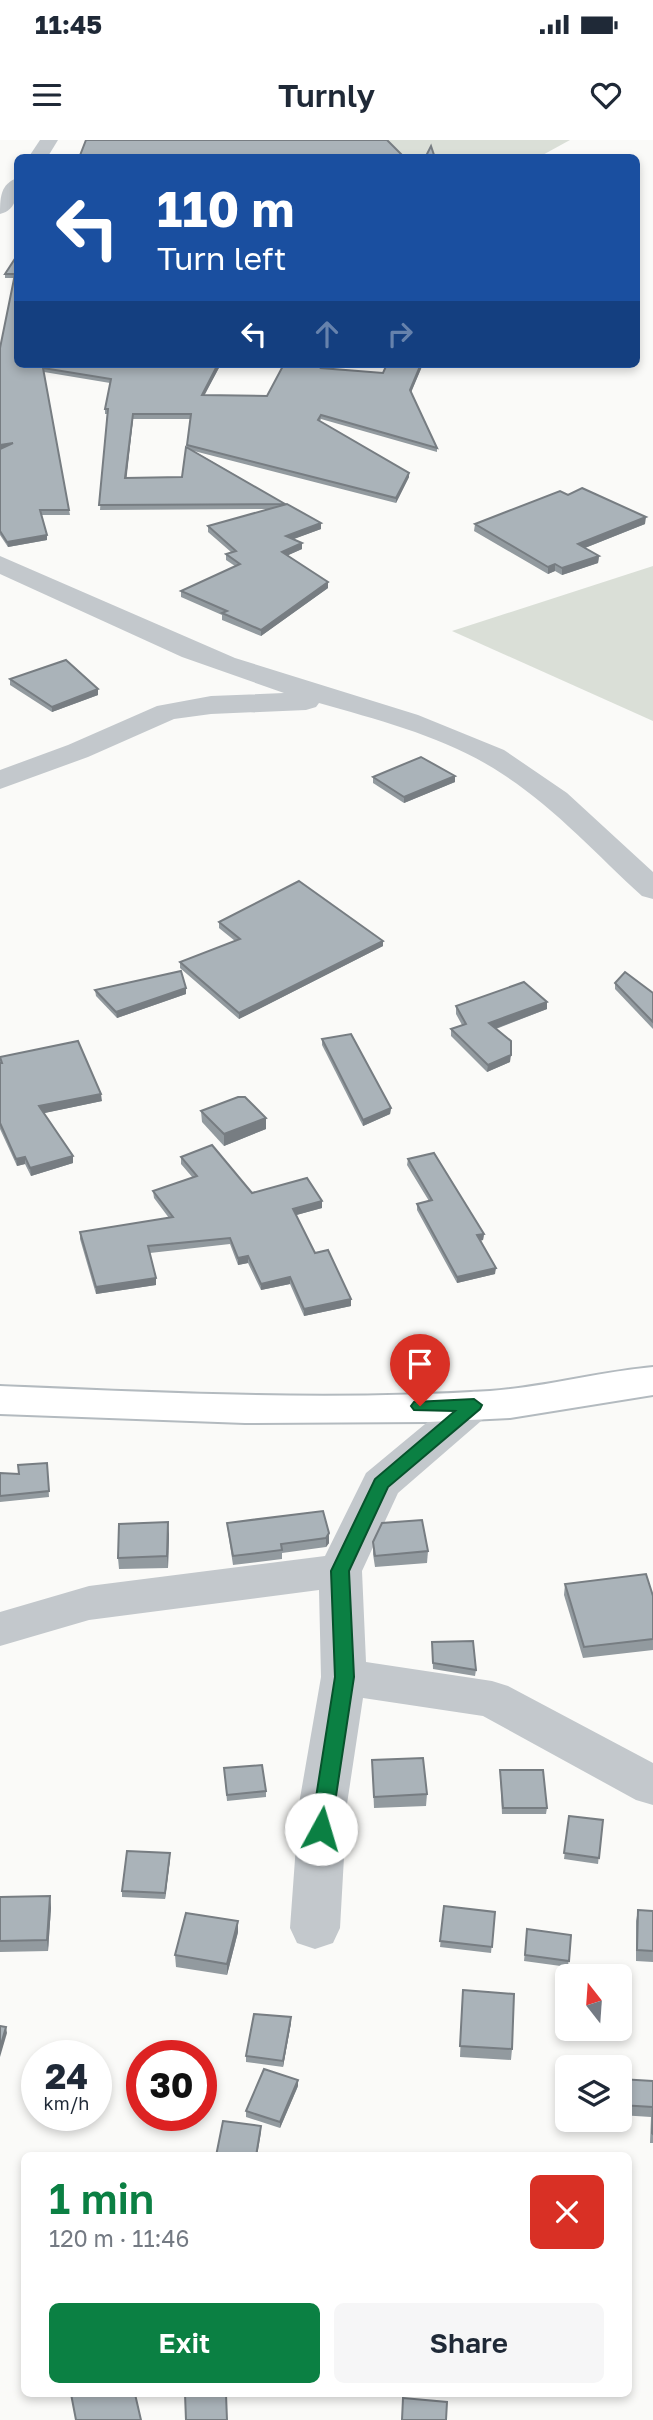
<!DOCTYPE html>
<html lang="en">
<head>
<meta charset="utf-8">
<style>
	body { margin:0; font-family:"Golos Text",sans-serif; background:#f6f6f7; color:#1f2937; height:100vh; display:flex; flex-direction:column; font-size:26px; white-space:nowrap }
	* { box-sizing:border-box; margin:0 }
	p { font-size:23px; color:#747a83 }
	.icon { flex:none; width:38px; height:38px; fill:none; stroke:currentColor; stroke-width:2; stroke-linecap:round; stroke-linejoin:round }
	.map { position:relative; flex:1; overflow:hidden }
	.side { position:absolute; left:21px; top:2012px; width:611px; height:245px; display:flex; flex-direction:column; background:#fff; border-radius:10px; box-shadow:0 4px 10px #0003 }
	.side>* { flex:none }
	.guide { position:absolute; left:14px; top:14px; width:626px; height:214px; border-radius:10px; box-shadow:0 4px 10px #0003; background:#1a4fa0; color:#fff; overflow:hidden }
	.needle { width:46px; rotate:343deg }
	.buttons { position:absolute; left:555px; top:1824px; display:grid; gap:14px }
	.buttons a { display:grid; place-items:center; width:77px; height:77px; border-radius:10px; background:#fff; box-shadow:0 4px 10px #0003; font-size:35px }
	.speed { position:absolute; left:21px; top:1900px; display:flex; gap:14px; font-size:35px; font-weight:700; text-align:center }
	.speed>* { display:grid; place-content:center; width:91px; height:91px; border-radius:50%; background:#fff; box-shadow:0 4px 10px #0003; line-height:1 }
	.speed small { font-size:18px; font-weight:400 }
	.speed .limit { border:10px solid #d22; background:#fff; color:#111 }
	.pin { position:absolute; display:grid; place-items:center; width:60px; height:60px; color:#fff; margin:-72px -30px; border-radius:50% 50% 50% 0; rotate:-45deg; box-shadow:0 0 7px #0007 }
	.pin .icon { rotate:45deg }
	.me { position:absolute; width:77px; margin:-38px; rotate:6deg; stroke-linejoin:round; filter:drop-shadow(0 0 5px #0008) }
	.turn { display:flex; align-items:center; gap:24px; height:147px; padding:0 28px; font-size:32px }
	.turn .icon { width:91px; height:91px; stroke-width:2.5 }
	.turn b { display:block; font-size:49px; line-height:60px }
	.lanes { display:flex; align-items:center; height:66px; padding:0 28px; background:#0003; justify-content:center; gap:35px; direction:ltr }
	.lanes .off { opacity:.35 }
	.round { display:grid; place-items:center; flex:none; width:74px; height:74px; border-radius:10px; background:#f6f6f7 }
	.overview { display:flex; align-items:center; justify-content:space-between; height:119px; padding:0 28px }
	h1 { font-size:42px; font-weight:600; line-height:52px; color:#0b8043 }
	.primary-button { display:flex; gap:14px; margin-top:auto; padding:14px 28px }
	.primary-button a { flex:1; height:80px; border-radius:10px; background:#0b8043; color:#fff; font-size:28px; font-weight:600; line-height:80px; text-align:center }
	.primary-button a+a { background:#f6f6f7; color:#1f2937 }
	.status { display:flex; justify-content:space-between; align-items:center; height:49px; padding:0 35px; background:#fff; direction:ltr }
	.status svg { height:19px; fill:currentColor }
	header { display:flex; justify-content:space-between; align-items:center; height:91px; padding:0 28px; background:#fff; font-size:32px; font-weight:600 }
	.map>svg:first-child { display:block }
	.green { fill:#dadfd7 }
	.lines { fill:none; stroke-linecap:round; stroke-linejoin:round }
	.secondary-casing { stroke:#b3babf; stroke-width:4 }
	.street { fill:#c3c8cc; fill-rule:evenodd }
	.secondary { fill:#fff; fill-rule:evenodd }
	.wall { fill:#929a9f; fill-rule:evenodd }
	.shaded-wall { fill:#777d82 }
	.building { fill:#aab3b9; stroke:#777d82; stroke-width:2 }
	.route { fill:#0b8043; stroke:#07532c; stroke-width:2 }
</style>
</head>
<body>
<div class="status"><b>11:45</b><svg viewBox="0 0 49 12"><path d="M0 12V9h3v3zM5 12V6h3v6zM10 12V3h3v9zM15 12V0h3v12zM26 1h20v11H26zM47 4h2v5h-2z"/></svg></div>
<header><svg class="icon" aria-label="menu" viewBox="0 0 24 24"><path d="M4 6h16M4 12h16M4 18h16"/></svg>Turnly<svg class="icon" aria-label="heart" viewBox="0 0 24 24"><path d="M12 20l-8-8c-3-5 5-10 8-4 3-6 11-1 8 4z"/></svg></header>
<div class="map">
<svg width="653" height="2280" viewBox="0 0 653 2280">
	<rect width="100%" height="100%" fill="#fafaf8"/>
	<!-- green -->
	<g class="green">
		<polygon points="364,0 570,0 539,17 360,13"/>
		<polygon points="653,426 653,581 452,491"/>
	</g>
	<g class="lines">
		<defs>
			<path id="secondary" d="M653,1227V1255L510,1278L429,1282L245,1283L0,1274V1246C163,1253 327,1261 490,1251C545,1247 598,1232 653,1227Z"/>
		</defs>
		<!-- secondary casing -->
		<use href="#secondary" class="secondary-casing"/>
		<!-- street -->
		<g class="street">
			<polygon points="40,0 58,0 47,18 28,18"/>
			<path d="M18,38C18,53 17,70 0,74C0,59 0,43 18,38Z"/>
			<path d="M0,416L235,518L418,575L504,610L567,653L653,732V759L642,756C597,715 555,668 504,635C449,598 382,581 319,563L316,567L306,570L211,574L174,579L88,617L0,649V630L68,605L157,566L211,556L284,553L182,517L0,434Z"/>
			<polygon points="474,1251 488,1255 494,1265 488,1275 398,1353 362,1431 366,1522 492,1541 508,1546 653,1623 653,1665 636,1660 483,1576 363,1558 347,1664 340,1788 333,1803 315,1809 297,1803 290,1788 299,1664 321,1537 319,1450 89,1480 0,1506 0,1472 89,1446 325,1416 366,1333 460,1255"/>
		</g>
		<!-- secondary -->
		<use href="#secondary" class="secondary"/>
	</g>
	<!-- wall -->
	<g class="wall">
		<path d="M18,114V224H221L204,255L267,256L284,224H324L323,229L383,233L423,224L411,252L437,308V312L321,279L320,281L409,333V337L396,363L194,311L285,364L321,383V389L293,399L302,403V409L288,415L328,448L261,496L222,480V475L181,457V451L235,426L226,420V414L231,412L208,392V386L269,369L100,370L107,274H105V269L110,243L44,232L70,375H41L47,400L8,407L0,395V208L14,138H5V134ZM133,279H191L182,337L126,338Z"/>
		<polygon points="568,355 645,384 585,408 599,416 598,423 562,435 555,431 548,434 474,391 475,384"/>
		<polygon points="10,539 98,549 98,555 52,572 10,545"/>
		<polygon points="373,637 455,642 404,663 373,643"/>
		<polygon points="219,782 383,806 239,879 180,828 180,822 235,801 219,788"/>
		<polygon points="615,843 653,853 653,889 615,849"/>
		<polygon points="95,850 186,854 117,878 96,856"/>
		<polygon points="547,862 547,869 496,889 510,922 487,932 451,896 451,889 462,885 456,874 456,866"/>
		<polygon points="322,899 391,968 390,974 363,986 322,905"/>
		<polygon points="0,917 102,961 44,973 73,1023 31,1036 25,1024 17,1026 0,989"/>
		<polygon points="201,971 266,978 266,989 224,1006 202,982"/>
		<polygon points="181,1017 252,1053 322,1068 296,1075 315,1113 351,1166 304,1176 290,1144 261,1150 248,1123 238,1125 230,1104 150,1113 156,1145 96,1154 80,1099 80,1092 169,1078 154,1058 153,1051 193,1038 181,1024"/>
		<polygon points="408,1019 484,1094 483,1100 480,1101 495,1134 457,1143 417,1070 417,1064 429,1061 407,1025"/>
		<polygon points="47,1323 49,1357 0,1362 0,1333 19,1334"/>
		<polygon points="323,1371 329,1403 326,1407 282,1413 282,1419 233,1425 228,1392 227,1383"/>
		<polygon points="169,1394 168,1428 119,1429 118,1418"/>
		<polygon points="373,1402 428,1411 427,1423 375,1427 373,1414"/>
		<polygon points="565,1444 653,1456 653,1510 583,1518 564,1455"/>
		<polygon points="432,1502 476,1530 475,1536 433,1529"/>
		<polygon points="372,1620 427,1654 426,1666 374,1668"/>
		<polygon points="224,1628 266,1651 266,1657 227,1661"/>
		<polygon points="500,1630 547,1668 546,1674 502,1674"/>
		<polygon points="569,1676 603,1680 598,1724 564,1719"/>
		<polygon points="170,1719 165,1759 122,1757 122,1751"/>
		<polygon points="50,1756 51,1768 48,1811 0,1812 0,1757"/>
		<polygon points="444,1766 495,1772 491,1813 440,1807"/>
		<polygon points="638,1770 653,1771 653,1822 636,1821 636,1781"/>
		<polygon points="527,1789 571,1795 568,1827 524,1821"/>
		<polygon points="238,1792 227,1835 176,1827 175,1815"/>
		<polygon points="463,1850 512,1909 511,1920 460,1917"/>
		<polygon points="291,1883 283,1927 246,1922 246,1916"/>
		<polygon points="620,1939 653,1941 653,2003 650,2003 651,1977 620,1975"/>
		<polygon points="298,1946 280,1988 246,1977 246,1971"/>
	</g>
	<!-- shaded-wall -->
	<g class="shaded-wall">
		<polygon points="218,224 221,224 202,260 202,255"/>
		<polygon points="421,224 423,224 410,255 410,250"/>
		<polygon points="133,274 133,279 126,343 125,338"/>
		<polygon points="13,303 0,310 0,305"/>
		<polygon points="409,333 409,337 396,363 396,358"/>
		<polygon points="646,377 645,384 577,411 578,404"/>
		<polygon points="321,383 321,389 286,402 286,396"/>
		<polygon points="47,395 47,400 8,407 7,402"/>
		<polygon points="302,403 302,409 282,418 282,412"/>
		<polygon points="599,416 598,423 562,435 562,428"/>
		<polygon points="555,424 555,431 548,434 548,427"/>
		<polygon points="328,442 328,448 261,496 261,490"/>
		<polygon points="98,549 98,555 52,572 52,567"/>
		<polygon points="455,636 455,642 404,663 404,657"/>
		<polygon points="383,801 383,806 239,879 239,873"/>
		<polygon points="186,848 186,854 117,878 116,872"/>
		<polygon points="547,862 547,869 489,891 489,883"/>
		<polygon points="511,915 510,922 487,932 488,925"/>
		<polygon points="101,954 102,961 40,974 39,966"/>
		<polygon points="391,968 390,974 363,986 363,980"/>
		<polygon points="266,978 266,989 224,1006 224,994"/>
		<polygon points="73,1016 73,1023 31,1036 30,1028"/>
		<polygon points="25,1017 25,1024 17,1026 16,1019"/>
		<polygon points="322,1061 322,1068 293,1076 293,1069"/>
		<polygon points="484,1094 483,1100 477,1101 477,1095"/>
		<polygon points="248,1116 248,1123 238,1125 238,1118"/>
		<polygon points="496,1128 495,1134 457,1143 457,1137"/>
		<polygon points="290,1137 290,1144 261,1150 261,1144"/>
		<polygon points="156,1138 156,1145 96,1154 96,1147"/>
		<polygon points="351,1159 351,1166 304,1176 304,1169"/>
		<polygon points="168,1382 169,1394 168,1428 167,1416"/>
		<polygon points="329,1393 329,1403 326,1407 326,1398"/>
		<polygon points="170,1713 170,1719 165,1759 165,1753"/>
		<polygon points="50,1756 51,1768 48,1811 47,1800"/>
		<polygon points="238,1781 238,1792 227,1835 227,1824"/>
		<polygon points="291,1877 291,1883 283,1927 283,1921"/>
		<polygon points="6,1887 7,1893 0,1917 0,1908"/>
		<polygon points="298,1940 298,1946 280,1988 280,1982"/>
		<polygon points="261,1986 261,1992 257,2016 256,2016"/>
	</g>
	<!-- building -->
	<g class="building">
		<polygon points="86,0 387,0 405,18 79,18"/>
		<polygon points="431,6 435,18 425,18"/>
		<polygon points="18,114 18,224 218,224 202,255 267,256 284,224 323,224 321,228 383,233 387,224 421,224 410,250 437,308 321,275 318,280 409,333 396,358 187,305 191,274 133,274 125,338 182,337 186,307 285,364 99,365 108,269 105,269 111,239 43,228 69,370 40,370 47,395 7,402 0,391 0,309 13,303 0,305 0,208 15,134 5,134"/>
		<polygon points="582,348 646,377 578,404 599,416 562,428 555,424 548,427 475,384 560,351 568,355"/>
		<polygon points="287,364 321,383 286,396 302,403 282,412 328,442 261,490 222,473 227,471 181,451 240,424 226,414 236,411 208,386"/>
		<polygon points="66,520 98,549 52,567 10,539"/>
		<polygon points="421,617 455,636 404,657 373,637"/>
		<polygon points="299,741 383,801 239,873 180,822 240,799 219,782"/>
		<polygon points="181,831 186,848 116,872 95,850"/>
		<polygon points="625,832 653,853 653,882 615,843"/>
		<polygon points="524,842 547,862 489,883 511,901 511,915 488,925 451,889 466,884 456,866"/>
		<polygon points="351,894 391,968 363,980 322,899"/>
		<polygon points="78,901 101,954 39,966 73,1016 30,1028 25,1017 16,1019 0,983 0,923 2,923 0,917"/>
		<polygon points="238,957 245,957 266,978 224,994 201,971"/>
		<polygon points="212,1005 252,1053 307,1038 322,1061 293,1069 315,1113 328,1110 351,1159 304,1169 290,1137 261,1144 248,1116 238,1118 230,1098 148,1106 156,1138 96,1147 80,1092 173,1077 153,1051 197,1036 181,1017"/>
		<polygon points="434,1013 484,1094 477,1095 496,1128 457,1137 417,1064 432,1060 408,1019"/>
		<polygon points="47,1323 49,1351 0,1356 0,1333 19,1334 18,1325"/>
		<polygon points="323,1371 329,1393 326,1398 281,1404 282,1410 233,1416 227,1383"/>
		<polygon points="422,1380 428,1411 375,1416 373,1402 382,1383"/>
		<polygon points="168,1382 167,1416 118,1418 119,1384"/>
		<polygon points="646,1434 653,1456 653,1499 584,1507 565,1444"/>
		<polygon points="473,1501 476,1530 433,1523 432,1502"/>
		<polygon points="423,1618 427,1654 374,1657 372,1620"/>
		<polygon points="262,1625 266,1651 227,1655 224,1628"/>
		<polygon points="500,1630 543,1630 547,1668 503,1668"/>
		<polygon points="569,1676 603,1680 599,1718 564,1713"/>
		<polygon points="127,1711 170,1713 165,1753 122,1751"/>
		<polygon points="50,1756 47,1800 0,1801 0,1757"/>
		<polygon points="444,1766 495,1772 492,1807 440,1801"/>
		<polygon points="638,1770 653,1771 653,1811 637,1810"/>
		<polygon points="186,1773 238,1781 227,1824 175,1815"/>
		<polygon points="527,1789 571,1795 569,1821 525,1815"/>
		<polygon points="463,1850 514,1854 512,1909 460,1906"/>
		<polygon points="254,1874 291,1877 283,1921 246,1916"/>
		<polygon points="0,1886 6,1887 0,1908"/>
		<polygon points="264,1929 298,1940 280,1982 246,1971"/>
		<polygon points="620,1939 653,1941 653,1994 652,1993 653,1967 620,1965"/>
		<polygon points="223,1981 261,1986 256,2016 216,2016"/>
		<polygon points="71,2254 135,2254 141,2280 76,2280"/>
		<polygon points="185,2254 226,2254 227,2280 186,2280"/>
		<polygon points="403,2258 447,2262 446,2280 402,2280"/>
	</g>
	<!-- route -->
	<polygon class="route" points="474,1259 482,1265 480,1269 388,1347 349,1431 354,1537 331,1689 328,1695 321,1697 314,1695 311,1689 335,1537 331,1431 375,1339 455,1271 414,1270 411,1266 414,1262"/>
</svg>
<div class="buttons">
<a><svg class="needle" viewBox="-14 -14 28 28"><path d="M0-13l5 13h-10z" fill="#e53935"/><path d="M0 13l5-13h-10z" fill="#747a83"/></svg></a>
<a><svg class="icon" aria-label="layers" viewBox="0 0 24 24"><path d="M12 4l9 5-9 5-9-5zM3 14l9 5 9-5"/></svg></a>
</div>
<div class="speed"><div>24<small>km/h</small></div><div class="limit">30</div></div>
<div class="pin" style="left:420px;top:1266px;background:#d93025"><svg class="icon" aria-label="arrive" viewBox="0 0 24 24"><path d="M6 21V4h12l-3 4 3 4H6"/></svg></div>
<svg class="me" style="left:321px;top:1689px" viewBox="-20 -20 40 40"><circle r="19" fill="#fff"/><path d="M0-13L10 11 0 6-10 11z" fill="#0b8043"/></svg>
<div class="guide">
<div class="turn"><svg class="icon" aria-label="left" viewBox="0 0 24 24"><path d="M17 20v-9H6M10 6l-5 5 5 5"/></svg><div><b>110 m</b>Turn left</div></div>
<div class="lanes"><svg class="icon" aria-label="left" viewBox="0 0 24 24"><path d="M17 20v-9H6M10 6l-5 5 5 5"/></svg><svg class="icon off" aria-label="ahead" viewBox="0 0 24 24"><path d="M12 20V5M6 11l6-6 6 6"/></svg><svg class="icon off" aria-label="right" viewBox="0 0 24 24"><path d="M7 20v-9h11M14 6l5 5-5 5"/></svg></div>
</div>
<section class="side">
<div class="overview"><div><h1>1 min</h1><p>120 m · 11:46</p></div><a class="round" style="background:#d93025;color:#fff"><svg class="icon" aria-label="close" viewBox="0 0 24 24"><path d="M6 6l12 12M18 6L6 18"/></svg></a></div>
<div class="primary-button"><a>Exit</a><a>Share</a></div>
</section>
</div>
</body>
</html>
